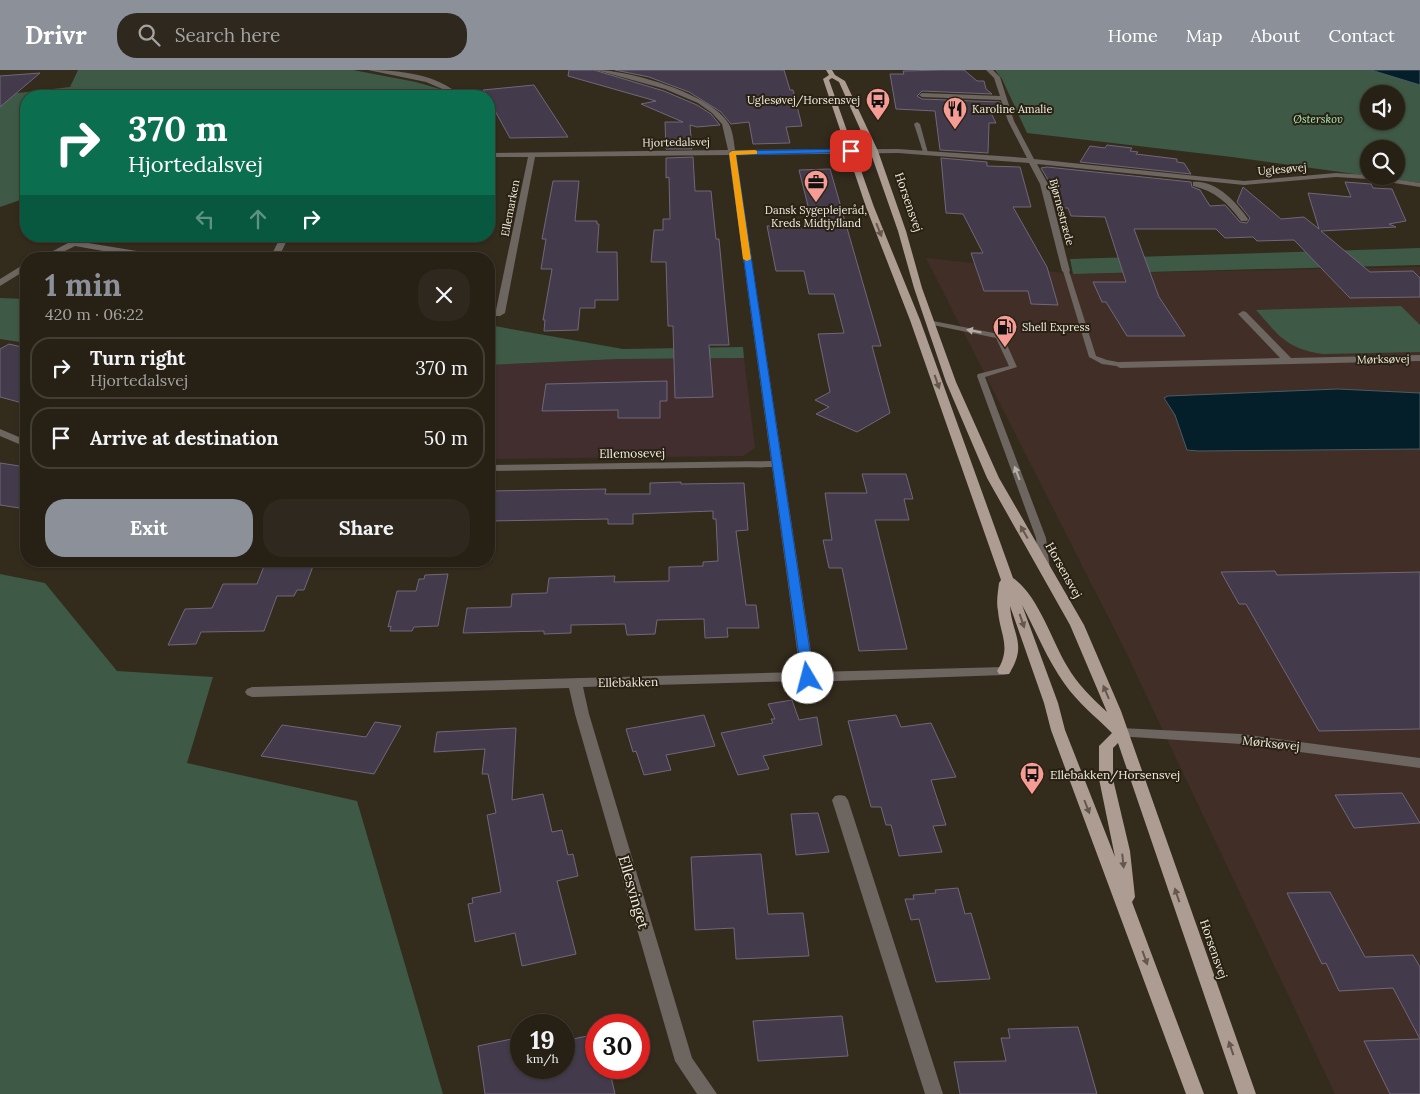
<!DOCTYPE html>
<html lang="en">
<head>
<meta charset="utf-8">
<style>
	body { margin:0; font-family:Lora,serif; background:#2e281e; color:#f1f3f6; height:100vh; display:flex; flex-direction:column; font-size:19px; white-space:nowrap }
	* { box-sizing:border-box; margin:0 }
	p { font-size:16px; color:#a4a3a0 }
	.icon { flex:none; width:28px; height:28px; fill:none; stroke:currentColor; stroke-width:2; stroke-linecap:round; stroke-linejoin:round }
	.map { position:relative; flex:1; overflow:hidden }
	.panel { position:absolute; left:20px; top:182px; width:475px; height:315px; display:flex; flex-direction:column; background:#262015; border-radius:20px; box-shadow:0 1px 4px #0004,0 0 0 1px #423e34 }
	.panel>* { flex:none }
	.banner { position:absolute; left:20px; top:20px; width:475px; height:152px; border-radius:20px; box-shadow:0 1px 4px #0004,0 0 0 1px #423e34; background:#0b6e4f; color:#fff; overflow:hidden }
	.fabs { position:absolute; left:1360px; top:15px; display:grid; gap:10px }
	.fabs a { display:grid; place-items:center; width:45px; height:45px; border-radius:50%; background:#262015; box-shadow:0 1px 4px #0004,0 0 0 1px #423e34; font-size:25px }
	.speed { position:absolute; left:510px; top:944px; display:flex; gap:10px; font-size:25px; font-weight:700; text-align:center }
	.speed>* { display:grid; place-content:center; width:65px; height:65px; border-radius:50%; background:#262015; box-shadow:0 1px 4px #0004,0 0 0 1px #423e34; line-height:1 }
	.speed small { font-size:12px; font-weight:400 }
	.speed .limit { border:8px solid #d22; background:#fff; color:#111 }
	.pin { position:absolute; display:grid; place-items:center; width:42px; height:42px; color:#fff; margin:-21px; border-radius:10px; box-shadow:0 2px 8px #0006 }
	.me { position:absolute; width:55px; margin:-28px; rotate:352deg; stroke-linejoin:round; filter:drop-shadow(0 0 4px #0008) }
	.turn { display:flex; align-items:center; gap:18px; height:105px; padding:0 25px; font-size:22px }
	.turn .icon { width:65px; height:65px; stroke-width:2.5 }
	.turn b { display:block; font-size:35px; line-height:42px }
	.lanes { display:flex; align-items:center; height:48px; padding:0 25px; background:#0003; justify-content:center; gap:25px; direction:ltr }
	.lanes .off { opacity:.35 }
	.round { display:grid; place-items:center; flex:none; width:52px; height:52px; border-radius:20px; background:#2e281e }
	.summary { display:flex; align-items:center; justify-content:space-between; height:85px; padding:0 25px }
	h1 { font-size:30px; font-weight:700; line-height:38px; color:#8c9099 }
	.cta { display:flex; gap:10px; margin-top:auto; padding:10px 25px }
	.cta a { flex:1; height:58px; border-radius:20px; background:#8c9099; color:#fff; font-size:20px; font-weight:700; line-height:58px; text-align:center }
	.cta a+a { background:#2e281e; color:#f1f3f6 }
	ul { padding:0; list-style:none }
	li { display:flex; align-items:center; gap:15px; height:62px; margin:0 10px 8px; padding:0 15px; border:2px solid #423e34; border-radius:20px }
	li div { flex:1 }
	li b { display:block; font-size:19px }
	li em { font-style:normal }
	header { display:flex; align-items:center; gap:30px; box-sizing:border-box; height:70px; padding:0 25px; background:#8c9099; color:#fff }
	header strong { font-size:24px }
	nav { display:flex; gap:28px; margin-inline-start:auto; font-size:18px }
	.search { width:350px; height:45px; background:#2e281e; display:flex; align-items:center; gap:12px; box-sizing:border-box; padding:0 18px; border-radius:20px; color:#a4a3a0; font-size:19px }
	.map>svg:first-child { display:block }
	.industrial { fill:#412f27 }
	.education { fill:#422e2f }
	.green { fill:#3e5946; fill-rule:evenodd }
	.water { fill:#041f2a; stroke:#4b5c61 }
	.building { fill:#433b4b; stroke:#706779 }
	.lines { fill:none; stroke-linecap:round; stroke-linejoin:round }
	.lane { fill:#6d6560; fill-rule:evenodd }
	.street { fill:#6d6560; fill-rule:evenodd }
	.primary { fill:#ad9c92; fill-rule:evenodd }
	.oneway { fill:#64584c }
	.oneway2 { fill:#b5afa7 }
	.route { fill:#1a73e8; stroke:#114b97 }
	.slow { fill:#f59e0b }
	.labels { text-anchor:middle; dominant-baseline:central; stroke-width:4; stroke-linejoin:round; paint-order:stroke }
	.far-poi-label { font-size:11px; fill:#f0ebe1; stroke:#292112; text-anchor:start }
	.far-park-label { font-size:11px; font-style:italic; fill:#a6eaba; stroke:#292112 }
	.far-street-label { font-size:11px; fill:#f0ebe1; stroke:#292112 }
	.street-label { font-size:12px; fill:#f0ebe1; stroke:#292112 }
	.poi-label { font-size:12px; fill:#f0ebe1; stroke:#292112; text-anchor:start }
	.near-street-label { font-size:15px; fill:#f0ebe1; stroke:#292112 }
</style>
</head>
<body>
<header>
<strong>Drivr</strong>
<div class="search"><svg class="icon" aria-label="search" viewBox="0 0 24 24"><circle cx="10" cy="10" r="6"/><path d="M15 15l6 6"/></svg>Search here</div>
<nav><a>Home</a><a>Map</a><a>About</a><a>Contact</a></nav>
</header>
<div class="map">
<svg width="1420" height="1024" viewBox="0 0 1420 1024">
	<rect width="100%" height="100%" fill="#332b1c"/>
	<!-- industrial -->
	<polygon class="industrial" points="926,188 1073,204 1420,197 1420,1024 1335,1024 1123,576"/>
	<!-- education -->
	<polygon class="education" points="744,288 755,378 743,386 489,389 489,295 619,289"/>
	<!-- green -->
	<g class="green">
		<polygon points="78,0 353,0 416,12 440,19 447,26 26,26 26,128 0,137 0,25 70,17"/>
		<path d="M995,0H1371L1420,15V113L1372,106H1396V79H1369V106L1232,87L1027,63L1002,9ZM1369,24H1396V51H1369Z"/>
		<polygon points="1420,178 1420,195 1073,204 1070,189"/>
		<polygon points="0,228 26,229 26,273 0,269"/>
		<path d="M1401,236L1420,255V282L1323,284C1286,278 1280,267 1256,240Z"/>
		<polygon points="489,255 623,279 743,277 744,288 619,289 489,295"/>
		<polygon points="0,504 45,513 117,601 213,607 187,693 357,731 443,1024 0,1024"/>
	</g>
	<!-- water -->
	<g class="water">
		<polygon points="1371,0 1420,0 1420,15"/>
		<polygon points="1338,319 1420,323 1420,379 1198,381 1187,380 1175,345 1164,328 1168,326"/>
	</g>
	<!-- building -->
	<g class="building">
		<polygon points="569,0 594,0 664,21 697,35 711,44 720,55 697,57 690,55 692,79 666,79 665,52 683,52 641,34 656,31 568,6"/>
		<polygon points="615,0 784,0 790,20 793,20 802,56 786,57 790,73 753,74 749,52 731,54 721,42 689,22 649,7"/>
		<polygon points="944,0 964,0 977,11 984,11 986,19 992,24 922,21 917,26 922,29 1000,32 1001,37 992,37 994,41 990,41 996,53 989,53 988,83 940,80 935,41 896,39 890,4 904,4 903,1"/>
		<polygon points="40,3 0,37 0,6"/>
		<polygon points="534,15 568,67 510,68 489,30 489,26 483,20"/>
		<polygon points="1107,75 1132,78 1130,81 1138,82 1136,84 1177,89 1177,92 1184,93 1191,104 1080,92 1090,76 1105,78"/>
		<polygon points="693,87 695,121 711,121 716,169 719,169 729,275 709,275 713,327 675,328 673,256 668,256 666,192 651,192 654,160 663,160 663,149 670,149 669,107 666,108 666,88"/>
		<polygon points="941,88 987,92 987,96 1020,97 1031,137 1013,137 1047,197 1058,235 1031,234 1028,221 984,221 971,183 983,183 963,144 946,143"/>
		<polygon points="1047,97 1191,112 1192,117 1200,120 1210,136 1225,135 1240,152 1247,153 1250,148 1237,132 1243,117 1281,149 1304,147 1319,159 1308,123 1351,127 1345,112 1371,114 1373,118 1392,119 1406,151 1389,154 1396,157 1321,161 1370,202 1413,201 1420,208 1420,227 1350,228 1294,170 1257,171 1253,167 1225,168 1216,159 1134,159 1159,227 1185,266 1127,266 1106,232 1102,232 1093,212 1126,212 1105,147 1071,146 1068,138 1057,138 1050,113 1041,98"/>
		<polygon points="830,99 881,276 872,276 890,343 857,362 816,344 829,337 815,330 830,322 818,264 844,263 834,224 809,224 804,201 776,201 767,156 813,156 799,100"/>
		<polygon points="553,111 579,111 575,151 597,151 597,154 599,154 597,182 617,182 618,230 595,230 595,238 580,238 578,260 544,261 545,250 543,250 552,199 541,199 546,169 542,169"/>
		<polygon points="9,274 26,278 26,334 0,327 0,279"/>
		<polygon points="667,311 667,331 660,331 660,348 618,348 618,340 542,341 546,314"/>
		<polygon points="0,393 26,397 26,439 0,435"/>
		<polygon points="862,404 906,404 913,429 904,429 909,450 875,450 907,579 859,581 842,498 829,498 823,470 832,470 825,423 867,423"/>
		<polygon points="681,412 681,414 744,413 748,460 736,461 746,535 756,535 759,558 727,558 728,567 705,568 704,549 657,550 655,564 627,565 625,554 571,555 571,563 544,564 544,561 463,563 467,538 511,537 512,524 547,523 549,508 615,506 614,512 669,511 669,497 703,496 703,492 718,491 716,449 713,449 713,441 633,444 633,454 608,454 608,449 489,451 489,421 606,419 605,424 650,424 650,413"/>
		<polygon points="266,491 315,491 304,520 297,520 294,526 277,526 264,561 201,562 196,574 168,575 185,539 212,538 223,514 257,514"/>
		<polygon points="1275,501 1277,505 1420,502 1420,659 1319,661 1246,534 1239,534 1221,502"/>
		<polygon points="448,504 438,556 414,557 412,561 390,561 391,556 388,557 397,521 416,521 419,509 424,509 425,505"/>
		<polygon points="792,630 799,650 817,647 822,675 763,686 769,699 738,705 721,663 773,653 771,649 775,649 768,634"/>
		<polygon points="704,645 715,676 666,685 671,700 644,705 636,681 633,682 626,659"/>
		<polygon points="896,645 901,657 931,653 956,707 931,710 946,755 933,756 942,782 899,786 891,755 886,755 881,737 871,737 848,651"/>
		<polygon points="375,652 401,656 374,704 261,686 282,655 366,667"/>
		<polygon points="516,658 512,730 543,724 552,762 562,760 568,785 573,784 578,806 557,811 576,884 522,896 515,863 475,872 468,834 473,833 472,828 501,822 487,745 496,743 488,704 482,704 485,679 434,682 437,662"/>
		<polygon points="1402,723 1420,753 1354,758 1335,725"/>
		<polygon points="818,743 829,782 796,785 791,744"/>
		<polygon points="761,784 768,844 803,843 809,886 736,889 734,858 695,860 691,787"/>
		<polygon points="958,818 965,844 971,843 990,909 936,912 919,849 911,850 905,829 914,829 913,825 936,823 935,820"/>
		<polygon points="1330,822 1365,887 1413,885 1420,897 1420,1024 1390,1024 1364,971 1420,969 1393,918 1339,921 1326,893 1322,894 1287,823"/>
		<polygon points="842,946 848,986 758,991 753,951"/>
		<polygon points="1078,957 1097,1024 960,1024 954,992 1006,991 1001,968 1010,968 1008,959"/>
		<polygon points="596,964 596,998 609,998 615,1024 485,1024 478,976 521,967 521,998 564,998 564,971"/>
	</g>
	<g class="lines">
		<!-- lane -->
		<g class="lane">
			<polygon points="917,52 920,54 928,83 923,82 914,54"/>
			<polygon points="1064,200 1069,201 1096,286 1107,290 1123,293 1123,297 1102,294 1089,287 1063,201"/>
			<polygon points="928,250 999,264 1003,266 1017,297 985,307 1046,468 1050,499 1048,501 1042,501 1040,499 1036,468 977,306 978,304 1009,296 996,268 928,254"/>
		</g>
		<!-- street -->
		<g class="street">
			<path d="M368,0C397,0 439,4 460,26H453L447,21L426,12Z"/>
			<path d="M596,0C629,0 712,24 729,54C733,62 734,72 735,80L898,79L1027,88L1008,51L1001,30L922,27L919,25L922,23L1000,26L994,8L986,0H993L1000,7L1014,51L1034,89L1244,111L1336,103L1368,105L1420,113V117L1368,109L1336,107L1244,115L1037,94L1048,114L1070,201L1066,204L1062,201L1040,114L1029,93L898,83L736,85L814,602L1004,597L1009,598L1011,601L1009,604L1004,605L808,612L803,611L583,617L589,644L692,988L717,1024H697L675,991L575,644L569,618L252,627L247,625L245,622L247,619L252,617L800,602L772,397L489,401V395L771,391L729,85L535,87L505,243L500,246H489V240H496L528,87H489V83L728,80L722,54L712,43L698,33L665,19Z"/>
			<path d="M1193,112C1216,110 1236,132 1248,149L1247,151H1241C1228,133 1215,121 1193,116Z"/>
			<polygon points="81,166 92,166 82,172 143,182 272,184 281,166 289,166 278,189 143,188 75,176 49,189 38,189"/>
			<polygon points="26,193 26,200 0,216 0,209"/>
			<polygon points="1243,241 1246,242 1291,288 1420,285 1420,291 1120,298 1115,295 1120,292 1280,288 1240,246 1238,244"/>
			<polygon points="0,359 26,370 26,377 0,366"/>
			<polygon points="1121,658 1241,664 1420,688 1420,698 1241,674 1116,666 1114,663 1116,660"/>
			<polygon points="840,725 845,726 848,730 943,1024 925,1024 832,730 835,726"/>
		</g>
		<!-- primary -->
		<path class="primary" d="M826,0H832L835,5L845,11L878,81L906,161L922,218L956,312L999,408L1084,555L1121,641L1256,1024H1238L1118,673L1113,678V709L1130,781L1135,827L1132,832L1204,1024H1186L1051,660L1044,633L1010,536C1012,565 1028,574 1009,604H999L997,601C1012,577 1000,565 998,541C996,532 998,522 999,513L1001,510L910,250L866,137L823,9L829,5ZM832,8L839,12L870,81L898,161L914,218L946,312L987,408L1070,555L1107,642C1092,628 1077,614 1067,596C1051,569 1038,525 1013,508L920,250L874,137L829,10ZM1022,535C1036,561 1047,589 1064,613C1077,632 1096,647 1112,663L1099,676V709L1115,787L1065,660L1058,633Z"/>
	</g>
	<!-- one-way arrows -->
	<defs><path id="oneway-solid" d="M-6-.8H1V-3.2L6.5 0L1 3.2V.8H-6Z" transform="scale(1.25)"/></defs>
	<g class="oneway">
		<use href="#oneway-solid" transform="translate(879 160) rotate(68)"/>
		<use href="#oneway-solid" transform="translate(937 312) rotate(71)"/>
		<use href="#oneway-solid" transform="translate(1024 462) rotate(-120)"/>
		<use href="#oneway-solid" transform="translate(1022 551) rotate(71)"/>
		<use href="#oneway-solid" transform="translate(1106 622) rotate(-113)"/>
		<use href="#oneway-solid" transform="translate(1087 737) rotate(69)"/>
		<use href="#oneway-solid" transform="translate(1123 791) rotate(84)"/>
		<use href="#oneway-solid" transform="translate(1177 825) rotate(-109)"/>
		<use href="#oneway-solid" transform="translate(1145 888) rotate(70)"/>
		<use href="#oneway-solid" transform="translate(1231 978) rotate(-109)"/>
	</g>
	<g class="oneway2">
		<use href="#oneway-solid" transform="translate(974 261) rotate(-169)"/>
		<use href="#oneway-solid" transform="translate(1017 403) rotate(-111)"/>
	</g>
	<!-- route -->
	<polygon class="route" points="851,79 853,79 853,82 736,85 814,608 808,612 802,608 729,83 732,81"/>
	<!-- slow -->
	<polygon class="slow" points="755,80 757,81 757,84 736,85 751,189 747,191 743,189 729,83 732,81"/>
	<!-- icons -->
	<defs>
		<symbol id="bus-pin" viewBox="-11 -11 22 30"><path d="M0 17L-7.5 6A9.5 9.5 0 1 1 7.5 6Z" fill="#f59c94" stroke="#292112"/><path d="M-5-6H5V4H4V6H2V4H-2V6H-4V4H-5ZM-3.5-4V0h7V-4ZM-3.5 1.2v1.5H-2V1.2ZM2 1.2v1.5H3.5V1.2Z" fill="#111"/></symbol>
		<symbol id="restaurant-pin" viewBox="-11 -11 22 30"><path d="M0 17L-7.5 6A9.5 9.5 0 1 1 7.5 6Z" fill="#f59c94" stroke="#292112"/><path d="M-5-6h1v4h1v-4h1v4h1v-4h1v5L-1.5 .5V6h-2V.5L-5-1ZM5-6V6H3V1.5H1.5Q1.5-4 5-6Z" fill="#111"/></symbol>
		<symbol id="office-pin" viewBox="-11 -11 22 30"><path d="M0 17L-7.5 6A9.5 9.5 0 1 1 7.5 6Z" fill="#f59c94" stroke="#292112"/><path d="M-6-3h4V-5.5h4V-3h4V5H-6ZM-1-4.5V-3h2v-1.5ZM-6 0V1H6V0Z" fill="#111"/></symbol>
		<symbol id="fuel-pin" viewBox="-11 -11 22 30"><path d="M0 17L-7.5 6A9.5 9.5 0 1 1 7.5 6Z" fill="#f59c94" stroke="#292112"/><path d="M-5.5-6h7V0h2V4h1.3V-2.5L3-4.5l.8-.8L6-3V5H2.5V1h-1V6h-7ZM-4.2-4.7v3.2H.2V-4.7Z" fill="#111"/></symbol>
	</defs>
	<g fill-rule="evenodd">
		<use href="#bus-pin" x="864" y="16" width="28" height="38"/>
		<use href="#restaurant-pin" x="941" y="25" width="28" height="38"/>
		<use href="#office-pin" x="802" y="98" width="28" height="38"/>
		<use href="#fuel-pin" x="991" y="243" width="28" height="38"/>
		<use href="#bus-pin" x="1018" y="690" width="28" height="38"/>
	</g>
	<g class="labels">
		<!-- far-poi labels -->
		<g class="far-poi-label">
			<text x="860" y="30" text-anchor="end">Uglesøvej/Horsensvej</text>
			<text x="972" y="39">Karoline Amalie</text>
			<text x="816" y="140" text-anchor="middle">Dansk Sygeplejeråd,<tspan x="816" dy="13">Kreds Midtjylland</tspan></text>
			<text x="1022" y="257">Shell Express</text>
		</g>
		<!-- far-park labels -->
		<g class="far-park-label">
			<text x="1318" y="49">Østerskov</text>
		</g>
		<!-- far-street labels -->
		<g class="far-street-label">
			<text transform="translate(676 72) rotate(-1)">Hjortedalsvej</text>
			<text transform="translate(1282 99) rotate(-5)">Uglesøvej</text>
			<text transform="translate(510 138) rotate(-79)">Ellemarken</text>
			<text transform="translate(1062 142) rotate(75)">Bjørnestræde</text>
			<text transform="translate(1383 289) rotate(-1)">Mørksøvej</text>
		</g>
		<!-- street labels -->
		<g class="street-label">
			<text transform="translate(909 132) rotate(71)">Horsensvej</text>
			<text transform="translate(632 383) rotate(-1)">Ellemosevej</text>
			<text transform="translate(1064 500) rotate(61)">Horsensvej</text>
			<text transform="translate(628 612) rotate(-1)">Ellebakken</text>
			<text transform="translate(1271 673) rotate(6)">Mørksøvej</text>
			<text transform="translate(1214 879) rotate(71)">Horsensvej</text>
		</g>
		<!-- poi labels -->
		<g class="poi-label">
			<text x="1050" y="704">Ellebakken/Horsensvej</text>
		</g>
		<!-- near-street labels -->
		<g class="near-street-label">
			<text transform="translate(634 822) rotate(74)">Ellesvinget</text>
		</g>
	</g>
</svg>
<div class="fabs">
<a><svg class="icon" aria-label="sound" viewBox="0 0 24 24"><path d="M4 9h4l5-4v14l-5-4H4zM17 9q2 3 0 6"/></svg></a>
<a><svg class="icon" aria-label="search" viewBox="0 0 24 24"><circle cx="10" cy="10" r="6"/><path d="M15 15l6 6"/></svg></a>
</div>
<div class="speed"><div>19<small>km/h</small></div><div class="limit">30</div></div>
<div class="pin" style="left:851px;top:81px;background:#d93025"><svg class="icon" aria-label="arrive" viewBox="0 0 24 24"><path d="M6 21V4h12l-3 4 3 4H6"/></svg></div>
<svg class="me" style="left:808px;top:608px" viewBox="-20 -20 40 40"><circle r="19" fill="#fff"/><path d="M0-13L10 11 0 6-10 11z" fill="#1a73e8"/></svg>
<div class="banner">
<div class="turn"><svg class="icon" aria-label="right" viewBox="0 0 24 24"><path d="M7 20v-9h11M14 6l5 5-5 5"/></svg><div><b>370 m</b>Hjortedalsvej</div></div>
<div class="lanes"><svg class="icon off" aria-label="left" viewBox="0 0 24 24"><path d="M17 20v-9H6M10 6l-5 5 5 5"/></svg><svg class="icon off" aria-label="ahead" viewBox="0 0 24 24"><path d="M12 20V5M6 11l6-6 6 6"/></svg><svg class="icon" aria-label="right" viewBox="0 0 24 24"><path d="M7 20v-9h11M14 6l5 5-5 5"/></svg></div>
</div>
<section class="panel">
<div class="summary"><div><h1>1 min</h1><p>420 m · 06:22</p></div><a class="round"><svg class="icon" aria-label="close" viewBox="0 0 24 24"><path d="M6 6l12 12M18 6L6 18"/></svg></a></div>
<ul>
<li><svg class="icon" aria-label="right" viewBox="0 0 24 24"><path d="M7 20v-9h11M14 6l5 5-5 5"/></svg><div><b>Turn right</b><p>Hjortedalsvej</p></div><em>370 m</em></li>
<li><svg class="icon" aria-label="arrive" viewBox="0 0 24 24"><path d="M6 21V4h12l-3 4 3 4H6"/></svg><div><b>Arrive at destination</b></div><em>50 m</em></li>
</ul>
<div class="cta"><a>Exit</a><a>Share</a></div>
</section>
</div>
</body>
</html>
